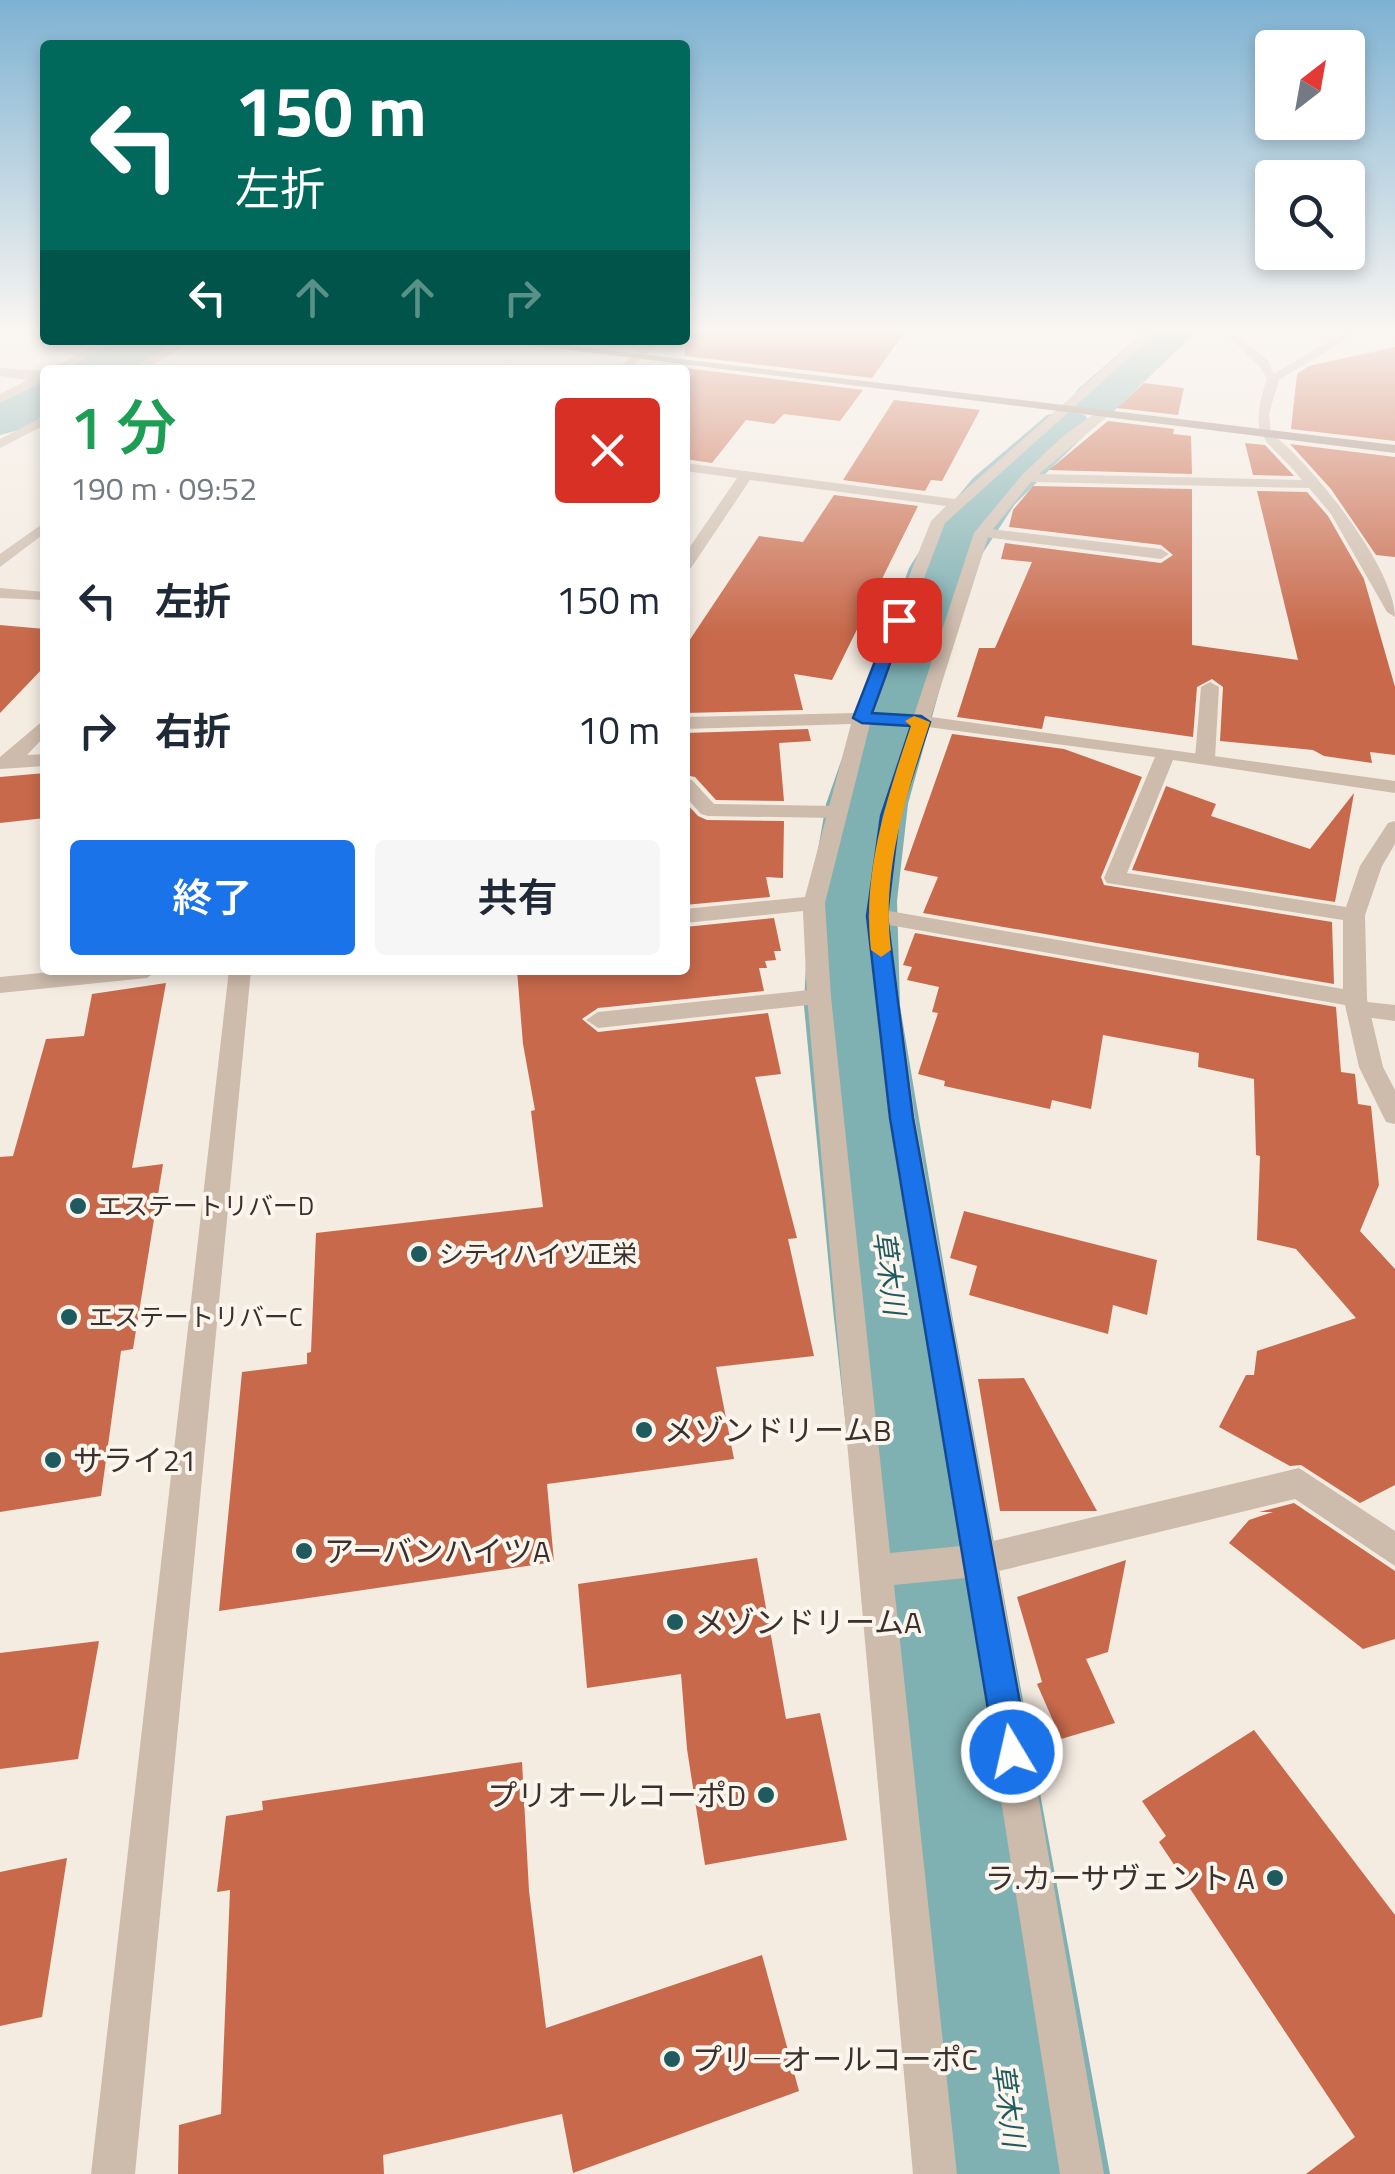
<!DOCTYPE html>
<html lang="ja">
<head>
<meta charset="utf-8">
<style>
	body { margin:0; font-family:"Titillium Web","Noto Sans JP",sans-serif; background:#f6f6f7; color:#1f2937; height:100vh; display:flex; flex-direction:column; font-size:38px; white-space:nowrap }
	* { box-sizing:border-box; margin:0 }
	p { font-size:32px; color:#747a83 }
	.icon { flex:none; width:55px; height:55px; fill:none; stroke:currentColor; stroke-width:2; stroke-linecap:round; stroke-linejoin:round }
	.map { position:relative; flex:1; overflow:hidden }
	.side { position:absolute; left:40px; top:365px; width:650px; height:610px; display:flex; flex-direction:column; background:#fff; border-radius:10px; box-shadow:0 5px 15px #0003 }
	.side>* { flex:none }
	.guide { position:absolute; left:40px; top:40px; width:650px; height:305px; border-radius:10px; box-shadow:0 5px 15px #0003; background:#00695c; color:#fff; overflow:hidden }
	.needle { width:65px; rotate:31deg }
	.fabs { position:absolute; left:1255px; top:30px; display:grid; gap:20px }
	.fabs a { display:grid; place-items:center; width:110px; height:110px; border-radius:10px; background:#fff; box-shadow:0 5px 15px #0003; font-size:50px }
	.pin { position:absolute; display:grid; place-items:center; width:85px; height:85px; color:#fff; margin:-42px; border-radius:20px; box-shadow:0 5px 15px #0006 }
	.me { position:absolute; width:110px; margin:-55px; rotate:351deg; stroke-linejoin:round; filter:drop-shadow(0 0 8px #0008) }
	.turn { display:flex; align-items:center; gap:35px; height:210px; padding:0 30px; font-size:45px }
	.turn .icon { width:130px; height:130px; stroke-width:2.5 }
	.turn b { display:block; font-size:70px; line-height:85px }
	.lanes { display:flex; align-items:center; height:95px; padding:0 30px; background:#0003; justify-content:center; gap:50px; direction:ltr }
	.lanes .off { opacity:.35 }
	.round { display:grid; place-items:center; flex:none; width:105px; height:105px; border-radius:10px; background:#f6f6f7 }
	.summary { display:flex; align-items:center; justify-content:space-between; height:170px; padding:0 30px }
	h1 { font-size:60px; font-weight:600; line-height:75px; color:#1e9e55 }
	.primary-button { display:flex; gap:20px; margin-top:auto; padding:20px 30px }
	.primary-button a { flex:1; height:115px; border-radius:10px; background:#1a73e8; color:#fff; font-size:40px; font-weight:600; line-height:115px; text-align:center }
	.primary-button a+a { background:#f6f6f7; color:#1f2937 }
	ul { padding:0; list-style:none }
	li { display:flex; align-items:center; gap:30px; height:130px; padding:0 30px }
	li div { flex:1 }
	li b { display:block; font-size:38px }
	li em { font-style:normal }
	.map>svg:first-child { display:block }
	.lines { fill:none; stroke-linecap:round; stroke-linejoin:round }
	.river { fill:#7fb0b2; fill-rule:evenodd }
	.building { fill:#c8694b }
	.lane { fill:#cdbbac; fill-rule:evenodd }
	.street { fill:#cdbbac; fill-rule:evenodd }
	.secondary { fill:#a18a7d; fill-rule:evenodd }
	.route { fill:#1a73e8; stroke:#114b97; stroke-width:2.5 }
	.slow { fill:#f59e0b }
	.poi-dot { fill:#1f5a5e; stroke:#fbf5ee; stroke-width:4 }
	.labels { text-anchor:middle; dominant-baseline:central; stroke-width:8; stroke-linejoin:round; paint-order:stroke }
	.poi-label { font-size:25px; fill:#3b302b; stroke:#fbf5ee; text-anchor:start }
	.water-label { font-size:28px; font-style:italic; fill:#1f5a5e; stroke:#fbf5ee }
	.near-poi-label { font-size:30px; fill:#3b302b; stroke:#fbf5ee; text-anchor:start }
</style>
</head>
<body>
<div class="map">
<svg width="1395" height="2174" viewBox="0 0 1395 2174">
	<rect width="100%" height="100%" fill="#f4ebe1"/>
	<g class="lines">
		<!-- river -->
		<g class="river">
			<polygon points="1146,330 1198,330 1114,411 1096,416 1078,411 1070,400 1078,389"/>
			<path d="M113,340H173C149,375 106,370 68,370L75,359Z"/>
			<polygon points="45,379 45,416 19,430 0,435 0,398"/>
			<polygon points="1066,411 1085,415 1093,427 1015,504 973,568 908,804 897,901 900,1006 951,1309 1110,2174 928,2174 833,1309 804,1006 809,901 826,804 909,568 943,514 973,478 1047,415"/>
		</g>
	</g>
	<!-- building -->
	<g class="building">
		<polygon points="685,330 906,330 872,378 685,356"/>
		<polygon points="1395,347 1395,441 1291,429 1297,374 1309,366"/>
		<polygon points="685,368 863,390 840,421 784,414 774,424 746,420 712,463 685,459"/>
		<polygon points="1144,383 1184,388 1178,415 1117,408"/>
		<polygon points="894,400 980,410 942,481 931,480 925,491 843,480"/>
		<polygon points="1108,421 1174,429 1173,434 1191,436 1192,474 1049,470"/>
		<polygon points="1245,443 1265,445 1294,476 1253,475"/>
		<polygon points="1290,444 1395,457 1395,557 1376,555 1331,489"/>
		<polygon points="1033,486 1192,489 1192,645 1298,660 1257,491 1307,492 1328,516 1364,579 1395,687 1395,755 1370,752 1372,763 1324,756 1313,750 1220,741 1223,687 1212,679 1197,687 1193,737 1045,716 1042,729 957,717 979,648 995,648 1032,562 1001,559 1005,543 1161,563 1173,555 1161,545 1009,527 1013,510"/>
		<polygon points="834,495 918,506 832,680 794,674 803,710 685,713 685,647 759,536 803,542"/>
		<polygon points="0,625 45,629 45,666 0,713"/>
		<polygon points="808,729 811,741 779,743 784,801 716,800 695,777 685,775 685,733"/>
		<polygon points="952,734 1064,749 1142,777 1101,877 1104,885 1332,922 1334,984 923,913 938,877 904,870"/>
		<polygon points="45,773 45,818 0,823 0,777"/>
		<polygon points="1166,786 1216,804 1211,816 1310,849 1354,793 1335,902 1132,870"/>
		<polygon points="685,802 698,816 707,820 784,821 783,878 766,877 770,897 685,905"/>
		<polygon points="774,918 781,951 774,951 776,960 765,961 767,968 759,968 764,991 598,1008 582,1019 598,1032 768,1013 781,1074 755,1077 797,1238 788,1239 814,1356 716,1367 734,1459 547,1484 554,1562 219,1611 242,1372 307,1364 307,1353 311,1352 316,1233 543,1207 531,1111 535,1110 523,1044 517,970 685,970 685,927"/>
		<polygon points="915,933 1336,1007 1341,1072 1355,1074 1358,1104 1371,1106 1379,1185 1360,1231 1395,1269 1395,1485 1360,1503 1301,1465 1290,1466 1219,1427 1246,1375 1254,1375 1257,1351 1356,1318 1296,1249 1257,1240 1260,1156 1256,1155 1254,1079 1198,1067 1199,1053 1103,1035 1091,1109 1052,1100 1050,1109 944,1086 945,1081 918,1074 938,1013 932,1012 939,987 907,980 912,967 903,965"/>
		<polygon points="166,983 132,1168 163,1164 133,1349 121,1351 101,1496 0,1512 0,1157 13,1156 46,1039 84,1036 92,994"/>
		<polygon points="964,1211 1157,1260 1147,1315 1113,1305 1108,1334 969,1295 977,1266 950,1258"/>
		<polygon points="1024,1378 1097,1511 1000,1511 978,1379"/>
		<polygon points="1294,1503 1395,1571 1395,1639 1363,1649 1229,1543 1249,1520 1273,1512 1259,1512"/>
		<polygon points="757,1558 786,1719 820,1713 847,1840 705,1865 687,1749 681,1674 587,1688 578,1584"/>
		<polygon points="1126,1560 1108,1652 1086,1659 1115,1723 1061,1739 1037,1684 1042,1682 1017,1597"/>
		<polygon points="99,1641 78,1759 0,1769 0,1653"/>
		<polygon points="1254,1730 1395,1915 1395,2174 1306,2174 1355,2137 1159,1842 1166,1836 1142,1801"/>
		<polygon points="522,1762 529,1891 546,2028 762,1955 799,2091 573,2173 562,2114 383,2155 384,2174 178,2174 179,2125 221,2114 230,1890 217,1892 226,1816 263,1810 262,1801"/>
		<polygon points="67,1858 42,2017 0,2026 0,1872"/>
	</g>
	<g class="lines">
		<!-- lane -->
		<g class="lane">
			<polygon points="1221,330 1233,330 1269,362 1277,381 1269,381 1260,367"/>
			<polygon points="982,528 1161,549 1169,554 1161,559 977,536 977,530"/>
			<polygon points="0,588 45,592 45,600 0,598"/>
			<polygon points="1210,682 1219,687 1215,758 1205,764 1195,758 1201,687"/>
			<polygon points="685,778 692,780 714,804 835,806 845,812 835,818 708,816 701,814 685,796"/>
			<polygon points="819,989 831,997 827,1003 598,1028 586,1020 598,1012"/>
			<polygon points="1358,1001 1395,1005 1395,1021 1350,1015 1346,1009"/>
		</g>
		<!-- street -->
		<g class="street">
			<path d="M1111,330H1160L945,523L873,713L914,715L974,533L1022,475L1063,436L1097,412L1109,415L1039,474L1302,480C1264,434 1247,442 1267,378L1348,330H1362L1279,380L1269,414L1271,433C1311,463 1395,568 1395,617L1387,612L1331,514L1309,488L1031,482L989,534L931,717L1395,781V793L1173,760L1127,873L1346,907L1360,866L1388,823L1395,821V844L1382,866L1365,915L1367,999L1383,1067L1395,1090V1124L1386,1122L1359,1067L1345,1005L889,925L915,1118L993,1541L1299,1468L1395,1531V1566L1295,1499L999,1571L1104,2174H1060L966,1578L894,1585L957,2174H913L807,997L803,911L685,923V909L805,897L851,724L685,729V717L855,713L931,521L946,506L750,480L691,568L685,570V554L737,478L685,471V463L955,499L1141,336ZM870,724L910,726L880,816L866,916L889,1118L961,1546L890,1553L831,997L825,903ZM928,727L1155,757L1104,878L1107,883L1343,920V989L889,911L900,816Z"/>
			<polygon points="104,340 119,340 64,370 49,370"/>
			<polygon points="179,340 194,340 144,370 129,370"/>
			<polygon points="649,340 662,340 629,370 616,370"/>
			<polygon points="0,368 45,371 45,381 0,403 0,394 27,380 0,376"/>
			<polygon points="45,416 45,425 0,448 0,439"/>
			<polygon points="45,522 45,533 0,567 0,554"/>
			<polygon points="45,719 45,736 27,755 45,754 45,766 0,769 0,757"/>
			<polygon points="72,970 158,970 147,978 0,993 0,977"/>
			<polygon points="229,970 251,970 135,2174 91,2174"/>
		</g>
		<!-- secondary -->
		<polygon class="secondary" points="489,340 524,340 1395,445 1395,453"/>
	</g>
	<!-- sky -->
	<linearGradient id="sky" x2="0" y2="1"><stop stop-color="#7eb2d2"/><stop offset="0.52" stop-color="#faf6f2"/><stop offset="1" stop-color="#faf6f2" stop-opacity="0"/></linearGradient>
	<rect width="1395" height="635" fill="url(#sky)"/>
	<!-- route -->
	<polygon class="route" points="899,615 906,620 872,713 921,716 930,722 899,816 887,916 913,1118 1029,1752 1024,1764 1012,1769 1000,1764 995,1752 890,1118 867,916 881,816 911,726 862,723 853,718 891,620"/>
	<!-- slow -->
	<path class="slow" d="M914,716L930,722C906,796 881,871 891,950L881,957L871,950C862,872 887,798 911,726L905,721Z"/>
	<!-- markers -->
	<g class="poi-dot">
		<circle cx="78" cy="1206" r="10"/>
		<circle cx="419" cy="1254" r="10"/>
		<circle cx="69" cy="1317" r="10"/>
		<circle cx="644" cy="1430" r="10"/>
		<circle cx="53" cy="1460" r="10"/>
		<circle cx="304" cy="1551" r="10"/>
		<circle cx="675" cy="1622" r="10"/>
		<circle cx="766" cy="1795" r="10"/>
		<circle cx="1275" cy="1878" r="10"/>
		<circle cx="672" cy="2059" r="10"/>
	</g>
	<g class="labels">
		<!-- poi labels -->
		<g class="poi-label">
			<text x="98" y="1206">エステートリバーD</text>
			<text x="439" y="1254">シティハイツ正栄</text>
			<text x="89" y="1317">エステートリバーC</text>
		</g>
		<!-- water labels -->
		<g class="water-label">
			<text transform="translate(890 1273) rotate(82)">草木川</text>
			<text transform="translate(1009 2105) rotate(82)">草木川</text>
		</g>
		<!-- near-poi labels -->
		<g class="near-poi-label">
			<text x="664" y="1430">メゾンドリームB</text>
			<text x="73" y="1460">サライ21</text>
			<text x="324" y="1551">アーバンハイツA</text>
			<text x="695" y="1622">メゾンドリームA</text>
			<text x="746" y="1795" text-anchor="end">プリオールコーポD</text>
			<text x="1255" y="1878" text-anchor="end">ラ.カーサヴェント A</text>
			<text x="692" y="2059">プリ―オールコーポC</text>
		</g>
	</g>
</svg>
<div class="fabs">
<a><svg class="needle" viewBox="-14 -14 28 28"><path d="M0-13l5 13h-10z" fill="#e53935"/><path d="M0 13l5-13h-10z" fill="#747a83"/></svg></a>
<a><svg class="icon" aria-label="search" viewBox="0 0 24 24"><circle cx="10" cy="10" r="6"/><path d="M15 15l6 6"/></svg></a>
</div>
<div class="pin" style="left:899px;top:620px;background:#d93025"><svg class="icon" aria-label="arrive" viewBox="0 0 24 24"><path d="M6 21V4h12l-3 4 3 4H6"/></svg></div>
<svg class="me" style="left:1012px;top:1752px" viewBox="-20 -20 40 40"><circle r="17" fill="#1a73e8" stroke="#fff" stroke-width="3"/><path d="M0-11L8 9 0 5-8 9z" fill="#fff"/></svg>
<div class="guide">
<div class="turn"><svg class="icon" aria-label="left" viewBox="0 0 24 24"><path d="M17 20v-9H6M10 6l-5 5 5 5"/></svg><div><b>150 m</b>左折</div></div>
<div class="lanes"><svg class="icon" aria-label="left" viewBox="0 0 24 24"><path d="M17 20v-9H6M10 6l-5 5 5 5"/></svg><svg class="icon off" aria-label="ahead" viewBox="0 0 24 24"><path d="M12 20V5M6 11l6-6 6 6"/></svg><svg class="icon off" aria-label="ahead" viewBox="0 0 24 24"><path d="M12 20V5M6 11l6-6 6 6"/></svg><svg class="icon off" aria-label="right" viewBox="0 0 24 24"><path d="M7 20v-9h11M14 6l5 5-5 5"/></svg></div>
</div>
<section class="side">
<div class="summary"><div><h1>1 分</h1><p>190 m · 09:52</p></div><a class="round" style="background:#d93025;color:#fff"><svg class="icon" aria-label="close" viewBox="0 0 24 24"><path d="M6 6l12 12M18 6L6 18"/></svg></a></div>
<ul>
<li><svg class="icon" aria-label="left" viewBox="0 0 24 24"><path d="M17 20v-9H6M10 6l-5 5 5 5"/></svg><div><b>左折</b></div><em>150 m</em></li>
<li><svg class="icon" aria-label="right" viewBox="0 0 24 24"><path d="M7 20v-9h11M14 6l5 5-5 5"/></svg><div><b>右折</b></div><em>10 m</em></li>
</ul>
<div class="primary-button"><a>終了</a><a>共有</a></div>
</section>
</div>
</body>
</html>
